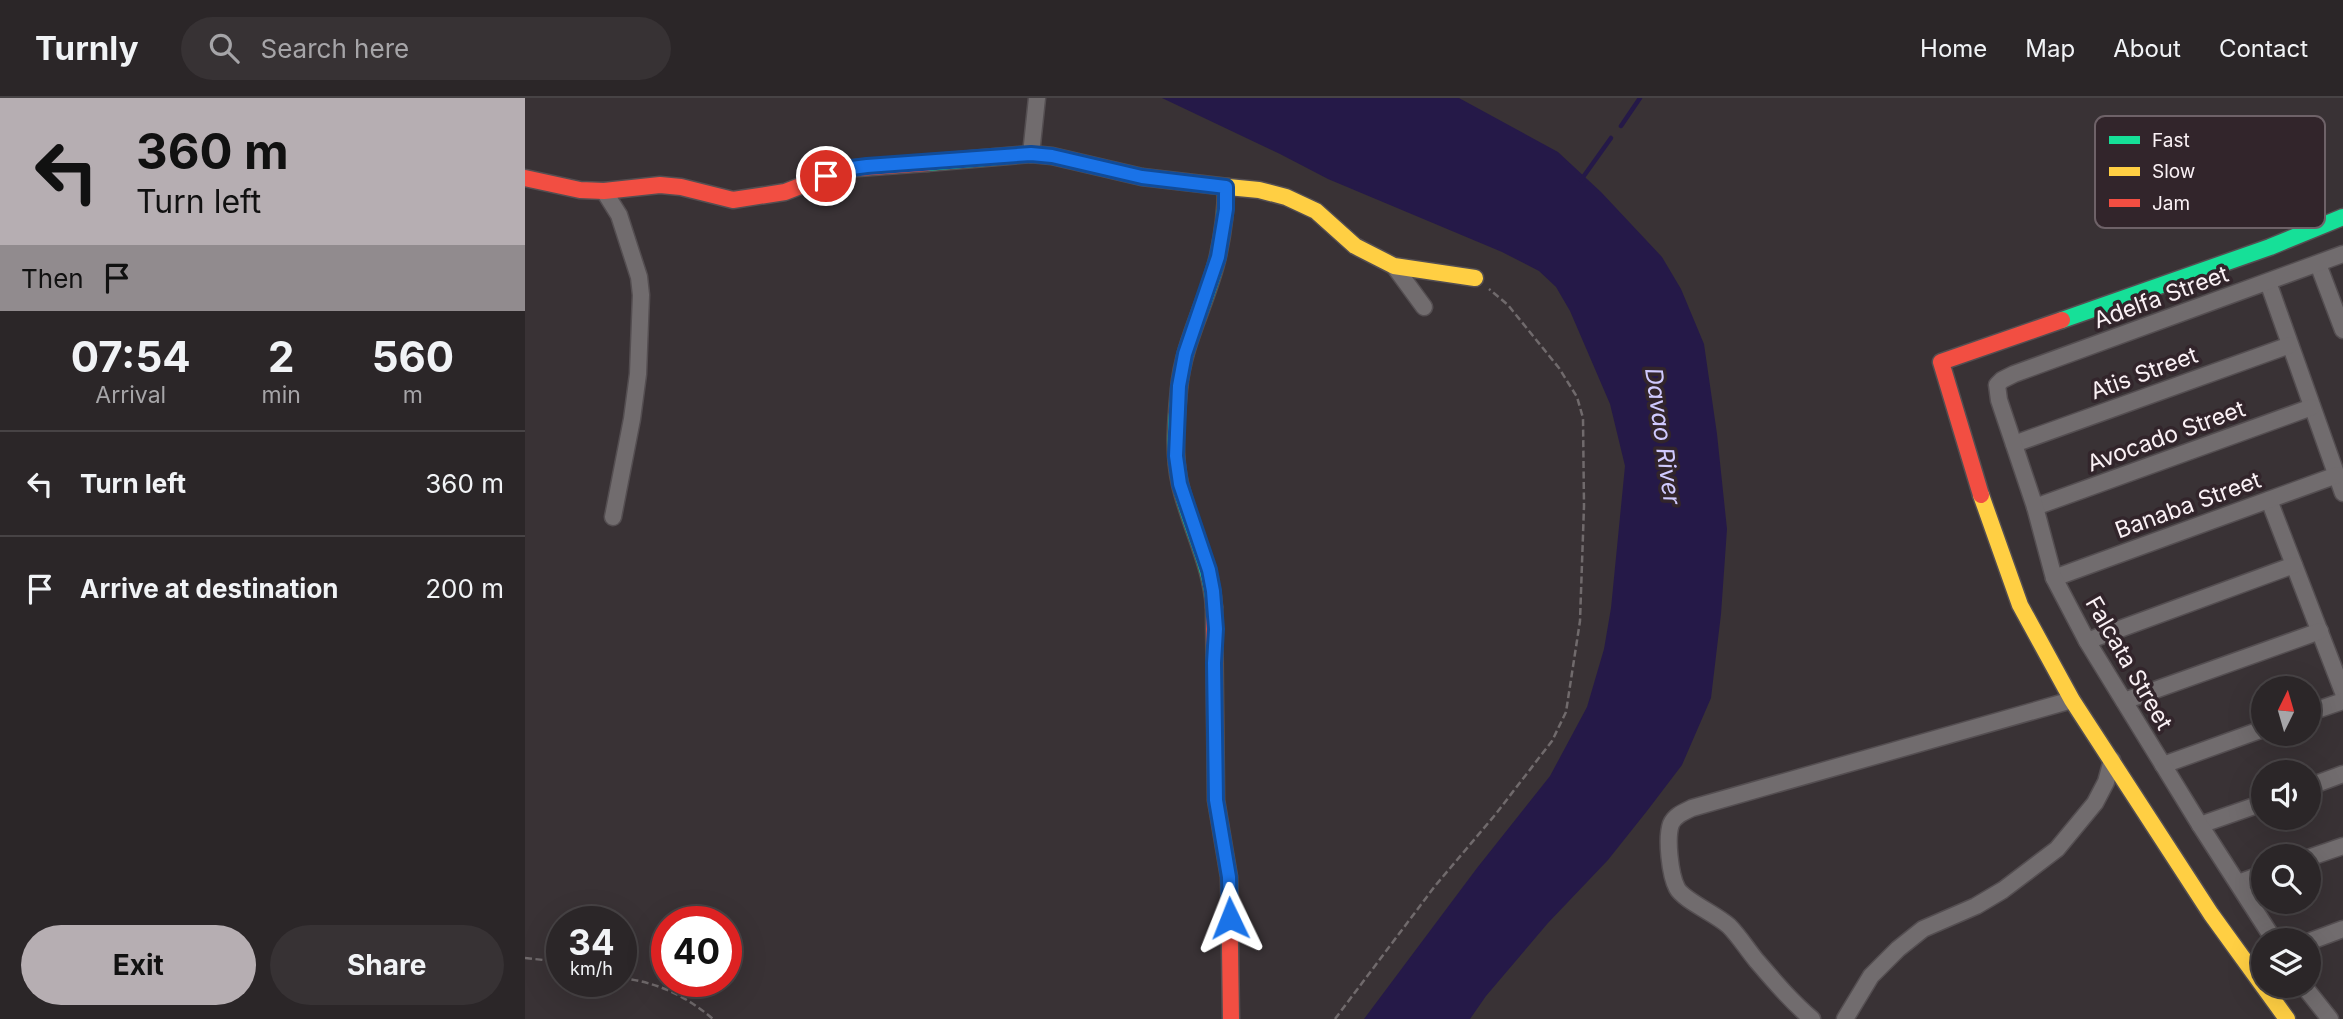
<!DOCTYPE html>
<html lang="en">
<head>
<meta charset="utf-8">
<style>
	body { margin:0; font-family:Inter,sans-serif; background:#373234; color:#f1f3f6; height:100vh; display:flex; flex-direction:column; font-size:26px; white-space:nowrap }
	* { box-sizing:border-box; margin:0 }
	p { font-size:23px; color:#a6a5a8 }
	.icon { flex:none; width:38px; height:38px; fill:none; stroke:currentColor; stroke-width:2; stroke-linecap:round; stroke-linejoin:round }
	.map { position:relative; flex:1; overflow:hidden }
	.side { display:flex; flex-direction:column; background:#2b2628; width:525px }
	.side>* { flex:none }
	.top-card { background:#b6aeb2; color:#111; overflow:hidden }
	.needle { width:46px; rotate:5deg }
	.tools { position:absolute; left:1726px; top:578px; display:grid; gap:14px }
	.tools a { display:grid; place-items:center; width:70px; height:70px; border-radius:50%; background:#2b2628; box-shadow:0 7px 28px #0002,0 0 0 2px #474345; font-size:35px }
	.speed { position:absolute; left:21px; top:808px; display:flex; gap:14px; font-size:35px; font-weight:700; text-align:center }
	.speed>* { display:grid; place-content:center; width:91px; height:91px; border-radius:50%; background:#2b2628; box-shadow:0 7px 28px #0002,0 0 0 2px #474345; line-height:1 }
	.speed small { font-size:18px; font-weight:400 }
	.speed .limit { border:10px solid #d22; background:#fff; color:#111 }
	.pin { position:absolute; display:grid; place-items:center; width:60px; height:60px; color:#fff; margin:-30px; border:4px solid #fff; border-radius:50%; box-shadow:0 2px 7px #0007 }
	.me { position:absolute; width:77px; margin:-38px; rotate:358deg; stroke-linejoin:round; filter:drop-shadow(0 0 5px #0008) }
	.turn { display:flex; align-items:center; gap:24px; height:147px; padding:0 21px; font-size:32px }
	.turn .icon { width:91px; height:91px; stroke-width:2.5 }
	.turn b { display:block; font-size:49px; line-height:60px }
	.then { display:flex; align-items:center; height:66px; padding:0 21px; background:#0003; gap:14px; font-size:26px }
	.eta { display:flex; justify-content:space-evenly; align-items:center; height:119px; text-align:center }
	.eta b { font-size:42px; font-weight:700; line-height:49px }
	.button { display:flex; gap:14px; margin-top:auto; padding:14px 21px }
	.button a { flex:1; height:80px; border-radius:42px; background:#b6aeb2; color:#111; font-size:28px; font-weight:700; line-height:80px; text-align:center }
	.button a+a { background:#373234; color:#f1f3f6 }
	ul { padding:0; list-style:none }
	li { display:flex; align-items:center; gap:21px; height:105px; padding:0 21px; border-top:2px solid #474345 }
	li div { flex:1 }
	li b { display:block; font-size:26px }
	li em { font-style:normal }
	header { display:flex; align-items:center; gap:42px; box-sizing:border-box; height:98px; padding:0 35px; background:#2b2628; border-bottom:2px solid #474345 }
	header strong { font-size:33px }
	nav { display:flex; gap:38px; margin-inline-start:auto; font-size:24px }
	.search { width:490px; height:63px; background:#373234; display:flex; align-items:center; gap:18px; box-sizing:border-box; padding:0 24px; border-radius:38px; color:#a6a5a8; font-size:26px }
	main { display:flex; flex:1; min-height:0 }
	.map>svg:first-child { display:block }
	.water { fill:#251948 }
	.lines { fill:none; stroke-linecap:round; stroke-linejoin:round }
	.stream { stroke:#251948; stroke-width:4.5 }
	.street-casing { stroke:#544e51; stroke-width:19 }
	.fast-casing { stroke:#544e51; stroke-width:19 }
	.slow-casing { stroke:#544e51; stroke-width:19 }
	.jam-casing { stroke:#544e51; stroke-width:19 }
	.path { stroke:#706a6c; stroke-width:2.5; stroke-dasharray:7 3.5; stroke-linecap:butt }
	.street { stroke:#716c6e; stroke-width:16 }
	.fast { stroke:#16e098; stroke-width:16 }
	.slow { stroke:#ffcf43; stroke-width:16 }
	.jam { stroke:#f24e42; stroke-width:16 }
	.route-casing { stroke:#114b97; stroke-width:18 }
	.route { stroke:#1a73e8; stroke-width:12 }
	.labels { text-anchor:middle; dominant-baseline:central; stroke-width:7; stroke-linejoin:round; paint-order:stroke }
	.street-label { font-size:23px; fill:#faf1f5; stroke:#32252b }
	.water-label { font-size:24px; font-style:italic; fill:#d0cafe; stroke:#32252b }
	.key { fill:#32252b; stroke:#6e6268; stroke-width:2 }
	.key-label { font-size:19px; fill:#faf1f5 }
</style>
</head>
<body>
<header>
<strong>Turnly</strong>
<div class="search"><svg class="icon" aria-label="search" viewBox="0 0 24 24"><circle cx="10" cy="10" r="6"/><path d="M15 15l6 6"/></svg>Search here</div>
<nav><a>Home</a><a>Map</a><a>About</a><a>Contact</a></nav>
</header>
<main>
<section class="side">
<div class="top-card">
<div class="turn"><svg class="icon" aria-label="left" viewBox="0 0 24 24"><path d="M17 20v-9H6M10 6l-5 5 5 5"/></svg><div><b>360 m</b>Turn left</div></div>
<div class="then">Then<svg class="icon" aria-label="arrive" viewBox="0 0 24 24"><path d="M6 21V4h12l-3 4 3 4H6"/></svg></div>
</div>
<div class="eta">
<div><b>07:54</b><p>Arrival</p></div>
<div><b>2</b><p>min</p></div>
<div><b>560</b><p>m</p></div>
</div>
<ul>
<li><svg class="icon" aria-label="left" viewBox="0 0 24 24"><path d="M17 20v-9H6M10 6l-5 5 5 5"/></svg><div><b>Turn left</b></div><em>360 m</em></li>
<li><svg class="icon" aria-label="arrive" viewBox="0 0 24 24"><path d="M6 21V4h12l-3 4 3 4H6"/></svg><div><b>Arrive at destination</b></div><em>200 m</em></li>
</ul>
<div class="button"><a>Exit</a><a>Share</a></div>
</section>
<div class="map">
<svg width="1818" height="921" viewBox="0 0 1818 921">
	<rect width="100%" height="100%" fill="#393235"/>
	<!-- water -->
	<polygon class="water" points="637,0 934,0 1033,54 1076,94 1137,159 1156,191 1179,246 1192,336 1202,431 1196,516 1186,600 1157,667 1122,713 1083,762 1023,825 961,898 945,921 839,921 952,770 1025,678 1062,609 1079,551 1086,510 1100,368 1085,306 1045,213 1031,189 1014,173 977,154 803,81 755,56"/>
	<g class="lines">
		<!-- stream -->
		<g class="stream">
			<polyline points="1096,28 1115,0"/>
			<polyline points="1056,82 1086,40"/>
		</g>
		<defs>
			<g id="street">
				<polyline points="506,56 512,0"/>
				<polyline points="79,93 94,117 114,179 116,197 113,276 107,321 88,419"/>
				<polyline points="1793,166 1818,232"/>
				<polyline points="869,168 899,209"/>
				<polyline points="1743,184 1818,395"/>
				<polyline points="1489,346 1765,247"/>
				<polyline points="1744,402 1818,594"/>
				<polyline points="1510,409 1787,309"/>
				<polyline points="1529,480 1812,377"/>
				<polyline points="1562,543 1769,467"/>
				<polyline points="1599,603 1795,533"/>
				<polyline points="1783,615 1818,603"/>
				<polyline points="1638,667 1738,631"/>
				<polyline points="1783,689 1818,676"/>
				<polyline points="1675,727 1738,705"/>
				<polyline points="1783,760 1818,748"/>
				<polyline points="1713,785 1738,776"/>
				<polyline points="1749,842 1675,727 1562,543 1529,480 1510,409 1474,302 1472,287 1477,282 1489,276 1818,156"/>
				<polyline points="1783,844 1818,831"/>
				<polyline points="1778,887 1805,921"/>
				<path d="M1287,921C1266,903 1249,883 1231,862C1222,851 1214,838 1204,828C1191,816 1158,802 1152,790C1145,777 1141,740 1146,726C1150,717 1159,714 1167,710L1547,602"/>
				<polyline points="1320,921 1346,878 1373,851 1398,831 1451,808 1478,792 1532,751 1570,705 1581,684 1587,662"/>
			</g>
			<g id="fast">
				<polyline points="402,65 506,56 527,58 617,79 703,89"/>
				<polyline points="1537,222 1745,149 1818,119"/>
				<path d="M689,509C686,466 665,429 655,386C648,356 651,322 654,291C658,244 683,203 693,158C698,135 701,112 701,89"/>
			</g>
			<g id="slow">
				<polyline points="703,89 734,92 761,99 791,113 830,148 869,168 950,180"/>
				<polyline points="1456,397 1495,507 1547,602 1686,816 1762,921"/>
			</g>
			<g id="jam">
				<polyline points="0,80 55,92 79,93 135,87 156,89 208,102 260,94 319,71 402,65"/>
				<polyline points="1456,397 1416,264 1537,222"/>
				<polyline points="689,509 691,702 704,779 706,921"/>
			</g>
		</defs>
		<!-- street casing -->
		<use href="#street" class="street-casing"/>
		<!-- fast casing -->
		<use href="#fast" class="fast-casing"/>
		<!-- slow casing -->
		<use href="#slow" class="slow-casing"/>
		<!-- jam casing -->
		<use href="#jam" class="jam-casing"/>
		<!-- path -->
		<g class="path">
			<polyline points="0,860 37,864"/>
			<path d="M96,880C132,884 161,898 188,921"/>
			<polyline points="810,921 910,788 970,717 1027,643 1041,614 1055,523 1059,408 1058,320 1052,299 1034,270 983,207 964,191"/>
		</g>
		<!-- street -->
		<use href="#street" class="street"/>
		<!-- fast -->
		<use href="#fast" class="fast"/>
		<!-- slow -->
		<use href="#slow" class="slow"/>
		<!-- jam -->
		<use href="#jam" class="jam"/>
	</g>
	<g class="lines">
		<defs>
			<polyline id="route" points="301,78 319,71 342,68 506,56 527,58 617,79 701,89 701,111 693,159 660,256 654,288 651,358 655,386 684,472 688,493 691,531 689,565 691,702 704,779 705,820"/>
		</defs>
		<!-- route casing -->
		<use href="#route" class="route-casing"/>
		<!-- route -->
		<use href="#route" class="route"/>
	</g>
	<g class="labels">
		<!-- street labels -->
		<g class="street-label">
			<text transform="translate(1636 199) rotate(-20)">Adelfa Street</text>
			<text transform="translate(1619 275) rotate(-20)">Atis Street</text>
			<text transform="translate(1641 338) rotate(-20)">Avocado Street</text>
			<text transform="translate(1663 407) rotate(-20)">Banaba Street</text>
			<text transform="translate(1604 565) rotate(60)">Falcata Street</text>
		</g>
		<!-- water labels -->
		<g class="water-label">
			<text transform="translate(1138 338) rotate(82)">Davao River</text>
		</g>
	</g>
	<!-- legend -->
	<rect x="1570" y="18" width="230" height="112" rx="10" class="key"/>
	<rect x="1584" y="38" width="31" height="8" fill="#16e098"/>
	<rect x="1584" y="69" width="31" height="9" fill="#ffcf43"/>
	<rect x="1584" y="101" width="31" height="8" fill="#f24e42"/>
	<g class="key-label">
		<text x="1627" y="49">Fast</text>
		<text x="1627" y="80">Slow</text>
		<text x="1627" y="112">Jam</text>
	</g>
</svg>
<div class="tools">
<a><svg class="needle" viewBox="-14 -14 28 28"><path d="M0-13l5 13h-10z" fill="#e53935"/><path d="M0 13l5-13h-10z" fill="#a6a5a8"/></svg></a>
<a><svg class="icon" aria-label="sound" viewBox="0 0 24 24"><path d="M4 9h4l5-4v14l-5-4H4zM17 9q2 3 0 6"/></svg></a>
<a><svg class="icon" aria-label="search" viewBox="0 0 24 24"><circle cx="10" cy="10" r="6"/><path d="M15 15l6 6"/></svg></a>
<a><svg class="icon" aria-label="layers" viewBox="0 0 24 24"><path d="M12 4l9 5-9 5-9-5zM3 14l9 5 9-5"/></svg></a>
</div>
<div class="speed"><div>34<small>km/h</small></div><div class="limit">40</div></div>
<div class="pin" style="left:301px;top:78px;background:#d93025"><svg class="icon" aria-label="arrive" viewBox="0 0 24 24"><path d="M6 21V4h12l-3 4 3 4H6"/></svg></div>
<svg class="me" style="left:705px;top:820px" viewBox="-20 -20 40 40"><path d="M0-17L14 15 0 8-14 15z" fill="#1a73e8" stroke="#fff" stroke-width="4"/></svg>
</div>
</main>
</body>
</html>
